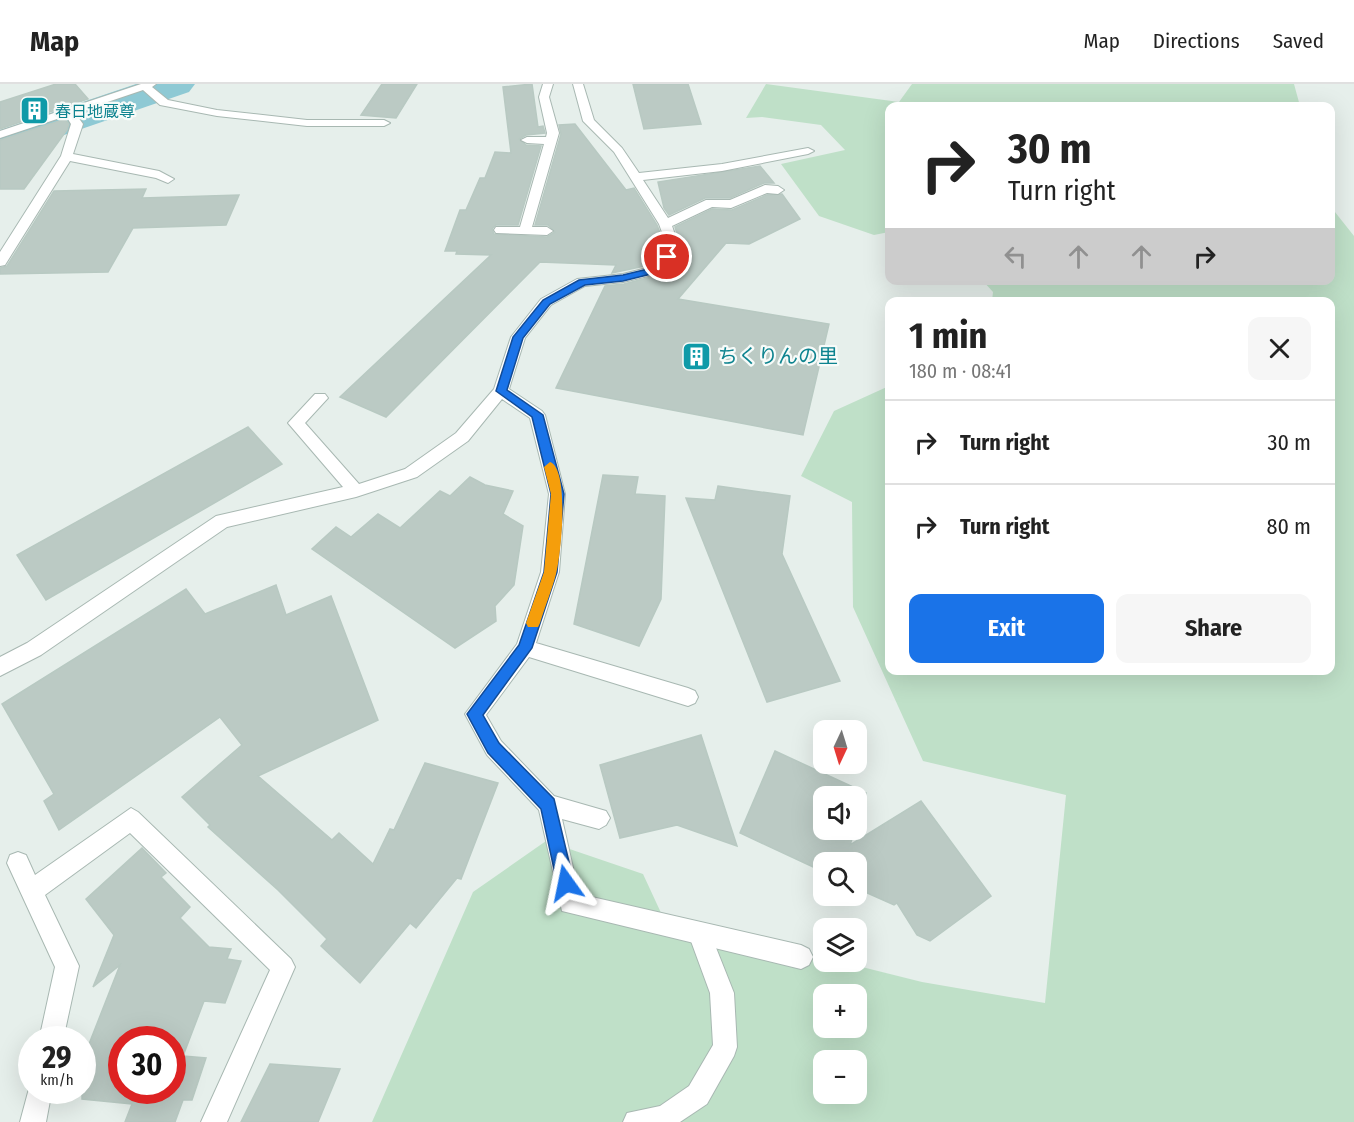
<!DOCTYPE html>
<html lang="en">
<head>
<meta charset="utf-8">
<style>
	body { margin:0; font-family:"Fira Sans Condensed","Noto Sans JP",sans-serif; background:#f6f6f6; color:#222; height:100vh; display:flex; flex-direction:column; font-size:22px; white-space:nowrap }
	* { box-sizing:border-box; margin:0 }
	p { font-size:20px; color:#767676 }
	.icon { flex:none; width:33px; height:33px; fill:none; stroke:currentColor; stroke-width:2; stroke-linecap:round; stroke-linejoin:round }
	.map { position:relative; flex:1; overflow:hidden }
	.side { position:absolute; left:885px; top:213px; width:450px; height:378px; display:flex; flex-direction:column; background:#fff; border-radius:12px; box-shadow:0 6px 24px #0002 }
	.side>* { flex:none }
	.top-card { position:absolute; left:885px; top:18px; width:450px; height:183px; border-radius:12px; box-shadow:0 6px 24px #0002; background:#fff; color:#222; overflow:hidden }
	.needle { width:39px; rotate:184deg }
	.controls { position:absolute; left:813px; top:636px; display:grid; gap:12px }
	.controls a { display:grid; place-items:center; width:54px; height:54px; border-radius:12px; background:#fff; box-shadow:0 6px 24px #0002; font-size:30px }
	.speed { position:absolute; left:18px; top:942px; display:flex; gap:12px; font-size:30px; font-weight:700; text-align:center }
	.speed>* { display:grid; place-content:center; width:78px; height:78px; border-radius:50%; background:#fff; box-shadow:0 6px 24px #0002; line-height:1 }
	.speed small { font-size:15px; font-weight:400 }
	.speed .limit { border:9px solid #d22; background:#fff; color:#111 }
	.pin { position:absolute; display:grid; place-items:center; width:51px; height:51px; color:#fff; margin:-26px; border:3px solid #fff; border-radius:50%; box-shadow:0 2px 6px #0007 }
	.me { position:absolute; width:66px; margin:-33px; rotate:348deg; stroke-linejoin:round; filter:drop-shadow(0 0 4px #0008) }
	.turn { display:flex; align-items:center; gap:21px; height:126px; padding:0 24px; font-size:27px }
	.turn .icon { width:78px; height:78px; stroke-width:2.5 }
	.turn b { display:block; font-size:42px; line-height:51px }
	.lanes { display:flex; align-items:center; height:57px; padding:0 24px; background:#0003; justify-content:center; gap:30px; direction:ltr }
	.lanes .off { opacity:.35 }
	.round { display:grid; place-items:center; flex:none; width:63px; height:63px; border-radius:12px; background:#f6f6f6 }
	.head { display:flex; align-items:center; justify-content:space-between; height:102px; padding:0 24px }
	h1 { font-size:36px; font-weight:700; line-height:45px }
	.button { display:flex; gap:12px; margin-top:auto; padding:12px 24px }
	.button a { flex:1; height:69px; border-radius:12px; background:#1a73e8; color:#fff; font-size:24px; font-weight:700; line-height:69px; text-align:center }
	.button a+a { background:#f6f6f6; color:#222 }
	ul { padding:0; list-style:none }
	li { display:flex; align-items:center; gap:18px; height:84px; padding:0 24px; border-top:2px solid #e0e0e0 }
	li div { flex:1 }
	li b { display:block; font-size:22px }
	li em { font-style:normal }
	header { display:flex; align-items:center; gap:36px; box-sizing:border-box; height:84px; padding:0 30px; background:#fff; border-bottom:2px solid #e0e0e0 }
	header strong { font-size:28px }
	nav { display:flex; gap:33px; margin-inline-start:auto; font-size:21px }
	.map>svg:first-child { display:block }
	.green { fill:#bfe0c8; fill-rule:evenodd }
	.lines { fill:none; stroke-linecap:round; stroke-linejoin:round }
	.river { fill:#8ec9d4; fill-rule:evenodd }
	.building { fill:#bbcac4; stroke:#b8c9c2; stroke-width:1.5; fill-rule:evenodd }
	.lane-casing { stroke:#a8b8b2; stroke-width:2 }
	.street-casing { stroke:#a8b8b2; stroke-width:2 }
	.lane { fill:#fff; fill-rule:evenodd }
	.street { fill:#fff; fill-rule:evenodd }
	.route { fill:#1a73e8; stroke:#114b97; stroke-width:1.5 }
	.slow { fill:#f59e0b }
	.labels { text-anchor:middle; dominant-baseline:central; stroke-width:4.5; stroke-linejoin:round; paint-order:stroke }
	.far-culture-label { font-size:16px; fill:#0d838f; stroke:#f7fbf9; text-anchor:start }
	.culture-label { font-size:20px; fill:#0d838f; stroke:#f7fbf9; text-anchor:start }
</style>
</head>
<body>
<header>
<strong>Map</strong>
<nav><a>Map</a><a>Directions</a><a>Saved</a></nav>
</header>
<div class="map">
<svg width="1354" height="1038" viewBox="0 0 1354 1038">
	<rect width="100%" height="100%" fill="#e6efeb"/>
	<!-- green -->
	<g class="green">
		<polygon points="766,0 899,18 912,0 1294,0 1300,22 890,22 889,148 874,151 819,132 781,80 845,66 821,41 762,33 746,34"/>
		<path d="M1331,123L1354,152V1038H372L473,808L546,757L643,790L662,831L823,873L824,878H842L922,898L1045,919L1066,711L923,677L853,523L852,418L801,392L834,327L889,302L890,586H1330V218L992,217L993,208L983,197L1330,196ZM824,910H856V944H824ZM824,976H856V1010H824Z"/>
	</g>
	<g class="lines">
		<!-- river -->
		<polygon class="river" points="136,0 195,0 189,8 0,73 0,46"/>
	</g>
	<!-- building -->
	<g class="building">
		<polygon points="56,0 75,0 88,15 0,45 0,18"/>
		<polygon points="382,0 417,0 396,34 361,31"/>
		<polygon points="532,0 538,43 543,42 545,49 526,51 519,55 526,61 541,62 518,141 496,141 492,145 494,150 547,153 555,148 548,141 535,141 561,50 559,41 575,40 626,106 634,104 657,141 665,162 654,180 612,189 616,181 540,178 386,333 340,313 491,171 456,170 457,167 445,167 460,126 466,126 480,94 485,94 495,68 511,69 503,3"/>
		<polygon points="633,0 688,0 701,40 644,45"/>
		<polygon points="65,35 69,40 67,46 24,105 0,105 0,56"/>
		<polygon points="760,82 774,99 764,99 730,114 705,114 669,131 664,124 658,98"/>
		<polygon points="146,105 142,114 239,111 226,141 133,144 108,188 0,190 0,184 7,182 54,107"/>
		<polygon points="782,110 800,135 749,160 726,159 678,215 829,240 803,351 556,304 605,202 624,200 667,189 681,163 675,143 712,125 732,126 767,111"/>
		<polygon points="248,343 282,380 46,516 17,471"/>
		<polygon points="603,391 638,393 635,410 665,412 661,515 639,562 574,540"/>
		<polygon points="470,393 485,401 513,407 503,430 523,442 514,501 495,522 496,537 455,564 312,465 336,443 351,453 378,430 400,444 440,407 450,412"/>
		<polygon points="718,402 790,412 782,470 840,597 767,618 686,414 715,416"/>
		<polygon points="276,501 286,531 331,512 378,636 258,692 332,756 339,749 373,780 390,745 394,746 425,679 498,699 461,795 457,794 416,844 410,839 360,899 321,862 327,855 278,806 208,743 210,741 182,713 242,661 220,633 59,746 44,717 54,710 2,620 186,505 205,530"/>
		<polygon points="701,651 737,762 677,741 620,754 600,681"/>
		<polygon points="775,667 866,709 856,740 856,712 824,712 824,746 855,746 850,761 921,717 991,812 930,857 917,851 897,819 894,821 856,804 856,778 824,778 824,788 740,749"/>
		<path d="M142,764L166,789L161,793L190,823L180,834L209,863L231,865L227,875L241,877L225,919L204,917L183,972L206,974L192,1016H183L175,1038H125L132,1020L82,1015V978L120,881L93,903L114,851L86,815ZM122,956H172V1006H122Z"/>
		<polygon points="270,980 340,985 318,1038 241,1038"/>
	</g>
	<g class="lines">
		<defs>
			<polygon id="lane" points="699,838 707,841 734,909 737,963 734,972 707,1020 680,1038 623,1038 627,1029 660,1022 689,1002 713,961 710,909 688,849 691,841"/>
			<g id="street">
				<polygon points="141,0 156,0 152,3 168,16 217,26 307,36 384,36 390,39 384,42 307,42 217,32 160,21 143,6 75,29 83,40 73,70 159,87 174,95 168,99 156,94 70,77 5,181 0,182 0,168 61,72 71,40 66,32 0,54 0,47"/>
				<polygon points="543,0 553,0 549,13 559,49 532,143 547,143 553,147 547,151 496,149 494,146 496,143 520,143 544,60 527,59 521,56 527,53 546,53 547,49 539,13"/>
				<polygon points="573,0 583,0 594,36 622,64 639,89 722,80 808,64 814,67 808,70 722,87 643,96 668,134 706,116 730,116 765,101 778,102 784,106 778,110 767,109 731,124 712,123 672,142 679,162 665,188 623,198 585,202 551,221 525,254 509,305 542,327 545,331 565,410 559,488 536,559 688,604 695,607 698,613 695,619 688,622 529,573 486,631 501,657 554,712 606,727 610,734 606,741 599,745 562,735 579,810 801,861 809,865 813,873 809,881 801,885 562,827 539,726 487,671 465,630 517,560 541,488 549,410 530,334 502,315 468,357 417,393 356,413 227,443 41,571 0,592 0,573 27,559 216,432 343,403 288,339 315,310 325,310 328,314 305,339 359,400 405,385 456,349 494,305 511,253 541,215 577,195 623,190 655,182 667,162 659,140 614,68 583,37"/>
				<polygon points="131,724 138,728 291,875 295,883 227,1038 201,1038 270,886 130,749 45,811 79,882 63,956 39,956 55,883 7,779 10,771 18,768 26,771 35,791"/>
				<polygon points="31,997 32,1006 52,1006 46,1038 20,1038"/>
			</g>
		</defs>
		<!-- lane casing -->
		<use href="#lane" class="lane-casing"/>
		<!-- street casing -->
		<use href="#street" class="street-casing"/>
		<!-- lane -->
		<use href="#lane" class="lane"/>
		<!-- street -->
		<use href="#street" class="street"/>
	</g>
	<!-- route -->
	<polygon class="route" points="667,170 672,173 663,187 623,197 585,201 550,220 523,254 507,306 543,331 564,410 557,488 532,564 483,631 499,659 554,715 574,799 572,805 566,808 560,805 557,799 541,725 488,669 467,630 519,561 544,488 551,410 532,333 496,307 513,253 543,216 579,196 623,191 656,183 663,171"/>
	<!-- slow -->
	<path class="slow" d="M550,378C570,385 561,472 556,490C552,506 545,522 540,539L538,543H528L526,539L544,488L551,410L544,383Z"/>
	<!-- icons -->
	<defs>
		<symbol id="building-square" viewBox="-11 -11 22 22"><rect x="-9" y="-9" width="18" height="18" rx="4" fill="#0f9aa8" stroke="#f7fbf9"/><path d="M-4-6H4V6H1V3H-1V6H-4ZM-2.5-4.3h1.7v1.8h-1.7ZM.8-4.3h1.7v1.8H.8ZM-2.5-1h1.7V.8h-1.7ZM.8-1h1.7V.8H.8Z" fill="#fff"/></symbol>
	</defs>
	<g fill-rule="evenodd">
		<use href="#building-square" x="18" y="10" width="33" height="33"/>
		<use href="#building-square" x="680" y="256" width="33" height="33"/>
	</g>
	<g class="labels">
		<!-- far-culture labels -->
		<g class="far-culture-label">
			<text x="55" y="27">春日地蔵尊</text>
		</g>
		<!-- culture labels -->
		<g class="culture-label">
			<text x="718" y="272">ちくりんの里</text>
		</g>
	</g>
</svg>
<div class="controls">
<a><svg class="needle" viewBox="-14 -14 28 28"><path d="M0-13l5 13h-10z" fill="#e53935"/><path d="M0 13l5-13h-10z" fill="#767676"/></svg></a>
<a><svg class="icon" aria-label="sound" viewBox="0 0 24 24"><path d="M4 9h4l5-4v14l-5-4H4zM17 9q2 3 0 6"/></svg></a>
<a><svg class="icon" aria-label="search" viewBox="0 0 24 24"><circle cx="10" cy="10" r="6"/><path d="M15 15l6 6"/></svg></a>
<a><svg class="icon" aria-label="layers" viewBox="0 0 24 24"><path d="M12 4l9 5-9 5-9-5zM3 14l9 5 9-5"/></svg></a>
<a>+</a>
<a>−</a>
</div>
<div class="speed"><div>29<small>km/h</small></div><div class="limit">30</div></div>
<div class="pin" style="left:667px;top:173px;background:#d93025"><svg class="icon" aria-label="arrive" viewBox="0 0 24 24"><path d="M6 21V4h12l-3 4 3 4H6"/></svg></div>
<svg class="me" style="left:566px;top:799px" viewBox="-20 -20 40 40"><path d="M0-17L14 15 0 8-14 15z" fill="#1a73e8" stroke="#fff" stroke-width="4"/></svg>
<div class="top-card">
<div class="turn"><svg class="icon" aria-label="right" viewBox="0 0 24 24"><path d="M7 20v-9h11M14 6l5 5-5 5"/></svg><div><b>30 m</b>Turn right</div></div>
<div class="lanes"><svg class="icon off" aria-label="left" viewBox="0 0 24 24"><path d="M17 20v-9H6M10 6l-5 5 5 5"/></svg><svg class="icon off" aria-label="ahead" viewBox="0 0 24 24"><path d="M12 20V5M6 11l6-6 6 6"/></svg><svg class="icon off" aria-label="ahead" viewBox="0 0 24 24"><path d="M12 20V5M6 11l6-6 6 6"/></svg><svg class="icon" aria-label="right" viewBox="0 0 24 24"><path d="M7 20v-9h11M14 6l5 5-5 5"/></svg></div>
</div>
<section class="side">
<div class="head"><div><h1>1 min</h1><p>180 m · 08:41</p></div><a class="round"><svg class="icon" aria-label="close" viewBox="0 0 24 24"><path d="M6 6l12 12M18 6L6 18"/></svg></a></div>
<ul>
<li><svg class="icon" aria-label="right" viewBox="0 0 24 24"><path d="M7 20v-9h11M14 6l5 5-5 5"/></svg><div><b>Turn right</b></div><em>30 m</em></li>
<li><svg class="icon" aria-label="right" viewBox="0 0 24 24"><path d="M7 20v-9h11M14 6l5 5-5 5"/></svg><div><b>Turn right</b></div><em>80 m</em></li>
</ul>
<div class="button"><a>Exit</a><a>Share</a></div>
</section>
</div>
</body>
</html>
